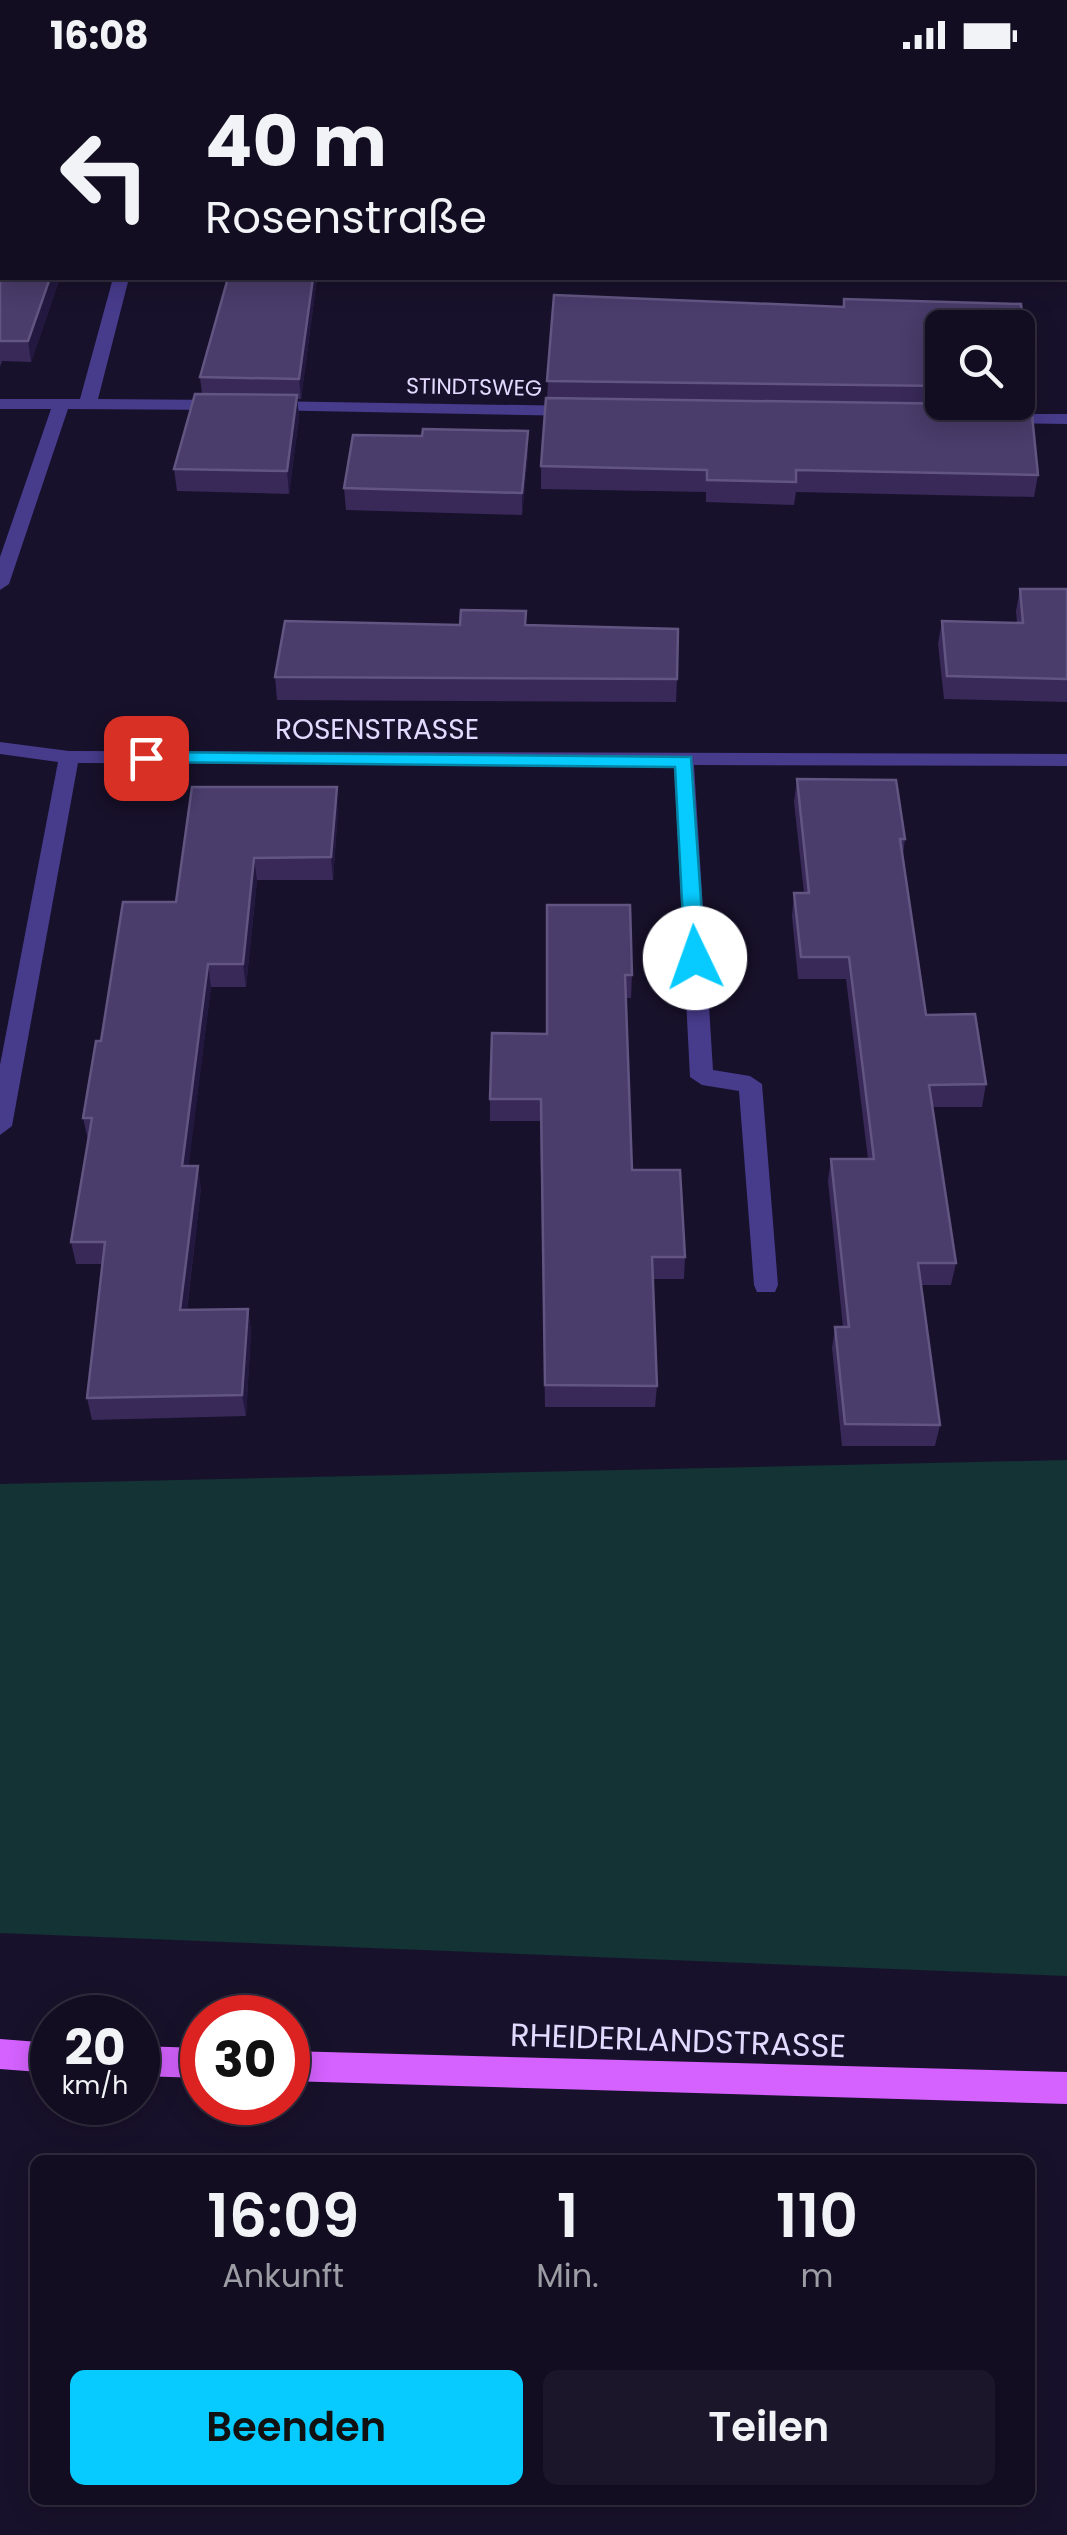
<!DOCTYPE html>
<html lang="de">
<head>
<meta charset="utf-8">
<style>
	body { margin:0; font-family:Poppins,sans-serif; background:#1b1629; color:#f1f3f6; height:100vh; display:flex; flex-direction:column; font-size:38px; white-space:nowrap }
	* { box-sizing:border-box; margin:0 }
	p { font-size:32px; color:#9c9ca5 }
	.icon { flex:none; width:55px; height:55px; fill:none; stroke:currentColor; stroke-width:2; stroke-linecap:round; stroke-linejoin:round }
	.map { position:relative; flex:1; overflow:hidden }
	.side { position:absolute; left:30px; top:2085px; width:1005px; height:350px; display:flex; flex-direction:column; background:#120d20; border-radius:15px; box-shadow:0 5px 25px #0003,0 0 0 2px #312d3e }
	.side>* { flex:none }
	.top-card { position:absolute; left:0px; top:0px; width:1068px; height:210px; box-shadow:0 5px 25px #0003,0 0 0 2px #312d3e; background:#120d20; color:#f1f3f6; overflow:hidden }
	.fabs { position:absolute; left:925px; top:240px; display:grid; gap:20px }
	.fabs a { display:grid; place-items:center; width:110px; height:110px; border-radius:15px; background:#120d20; box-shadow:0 5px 25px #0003,0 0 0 2px #312d3e; font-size:50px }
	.speed { position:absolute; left:30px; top:1925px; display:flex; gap:20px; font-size:50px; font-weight:700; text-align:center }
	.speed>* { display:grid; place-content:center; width:130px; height:130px; border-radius:50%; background:#120d20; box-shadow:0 5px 25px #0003,0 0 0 2px #312d3e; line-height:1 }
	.speed small { font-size:25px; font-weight:400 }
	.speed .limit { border:15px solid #d22; background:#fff; color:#111 }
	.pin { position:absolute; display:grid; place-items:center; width:85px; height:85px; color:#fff; margin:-42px; border-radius:20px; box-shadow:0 5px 15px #0006 }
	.me { position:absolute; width:110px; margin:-55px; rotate:357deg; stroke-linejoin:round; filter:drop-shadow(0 0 8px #0008) }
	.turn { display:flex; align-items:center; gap:35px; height:210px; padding:0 40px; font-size:45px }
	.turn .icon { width:130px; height:130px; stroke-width:2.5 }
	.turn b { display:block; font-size:70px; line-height:85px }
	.eta { display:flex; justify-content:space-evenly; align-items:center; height:170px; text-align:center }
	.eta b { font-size:60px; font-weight:600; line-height:70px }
	.cta { display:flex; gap:20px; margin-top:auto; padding:20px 40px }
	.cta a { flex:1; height:115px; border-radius:15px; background:#07cbff; color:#111; font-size:40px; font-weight:600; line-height:115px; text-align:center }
	.cta a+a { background:#1b1629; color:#f1f3f6 }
	.status { display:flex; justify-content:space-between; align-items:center; height:70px; padding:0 50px; background:#120d20; direction:ltr }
	.status svg { height:28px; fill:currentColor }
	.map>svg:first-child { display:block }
	.green { fill:#133335 }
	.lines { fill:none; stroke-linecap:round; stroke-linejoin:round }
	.minor { fill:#473b8b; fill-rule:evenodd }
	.major { fill:#d562ff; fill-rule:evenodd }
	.wall { fill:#382959; fill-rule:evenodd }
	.shaded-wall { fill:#23183f }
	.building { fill:#4a3c6b; stroke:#625582; stroke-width:2.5 }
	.route { fill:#07cbff; stroke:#0584a6; stroke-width:2.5 }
	.labels { text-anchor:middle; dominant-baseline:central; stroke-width:10; stroke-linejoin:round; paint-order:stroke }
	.far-street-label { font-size:22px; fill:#e3dbff; stroke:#18112b }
	.street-label { font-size:28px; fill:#e3dbff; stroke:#18112b }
	.near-street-label { font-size:32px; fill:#e3dbff; stroke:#18112b }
</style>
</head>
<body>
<div class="status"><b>16:08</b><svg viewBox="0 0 49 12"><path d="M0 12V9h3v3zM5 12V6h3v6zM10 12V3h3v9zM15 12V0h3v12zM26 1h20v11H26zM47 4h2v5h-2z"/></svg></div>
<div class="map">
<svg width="1067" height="2465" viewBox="0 0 1067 2465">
	<rect width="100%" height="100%" fill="#18112b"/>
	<!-- green -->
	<polygon class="green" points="1067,1390 1067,1906 0,1863 0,1414"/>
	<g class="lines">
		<!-- minor -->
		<g class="minor">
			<rect x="168" y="0" width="14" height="2"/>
			<rect x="622" y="0" width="14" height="2"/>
			<polygon points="0,2 5,2 2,10 0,10"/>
			<rect x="1065" y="44" width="2" height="8"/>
			<polygon points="113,208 129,208 98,329 225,330 234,335 225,340 68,339 9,514 0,520 0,487 51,339 0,339 0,329 80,329"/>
			<polygon points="265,331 580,336 589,341 580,346 259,340 259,332"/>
			<polygon points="994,344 1067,344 1067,354 1000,353 994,352"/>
			<polygon points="0,672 69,681 1067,684 1067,696 694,695 713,1000 750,1006 762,1014 778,1215 775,1222 757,1222 754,1215 739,1021 702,1015 690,1007 674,695 78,693 12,1056 0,1065 0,995 58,692 0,684"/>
		</g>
		<!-- major -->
		<g class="major">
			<polygon points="0,1969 52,1973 52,2003 0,1999"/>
			<polygon points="138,1976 202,1978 202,2008 138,2006"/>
			<polygon points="288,1981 1067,2002 1067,2034 288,2011"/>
		</g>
	</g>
	<!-- wall -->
	<g class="wall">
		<polygon points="0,13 2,13 2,208 60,208 31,292 2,291 0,297"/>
		<polygon points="317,208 301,329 297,329 299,347 289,424 177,421 174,399 202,324 200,307"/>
		<path d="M554,225L843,237L844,229L1021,234L1029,318L1026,335H1031L1038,405L1034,427L796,422L794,435L706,432V422L541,419V396L547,328ZM942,258H1018V332H942Z"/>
		<polygon points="528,361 528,383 522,445 346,440 344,418"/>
		<polygon points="1020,519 1067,519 1067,632 944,629 938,574 942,551 1017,553 1016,541"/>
		<polygon points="526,541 526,555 677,609 676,632 277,630 275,607 460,555"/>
		<polygon points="797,709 905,769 903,785 926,945 986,1014 982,1037 933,1037 956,1193 951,1215 921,1215 940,1355 935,1376 842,1376 832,1278 835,1257 843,1257 828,1111 831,1089 868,1089 846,909 798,909 792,846 794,823 804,823 794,732"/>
		<polygon points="338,740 333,810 257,810 246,917 211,917 188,1096 201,1118 187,1240 248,1239 251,1261 246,1346 92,1350 87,1328 102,1194 76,1194 71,1172 88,1070 83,1048 101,971 176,832"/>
		<polygon points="547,835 632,905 631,928 626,928 632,1100 685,1187 684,1209 653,1209 657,1316 655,1337 545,1337 540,1051 490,1051 490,1029 547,964"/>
	</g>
	<!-- shaded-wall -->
	<g class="shaded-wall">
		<polygon points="50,208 60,208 31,292 28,271"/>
		<polygon points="313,208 317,208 301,329 299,309"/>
		<polygon points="297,325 299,347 289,424 287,401"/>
		<polygon points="528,361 528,383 522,445 522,423"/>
		<polygon points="337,717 338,740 333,810 331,787"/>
		<polygon points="254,788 257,810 246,917 243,894"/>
		<polygon points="208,894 211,917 186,1118 182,1096"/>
		<polygon points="198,1096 201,1118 184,1262 180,1240"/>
		<polygon points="248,1239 251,1261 246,1346 242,1325"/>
	</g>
	<!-- building -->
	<g class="building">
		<polygon points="25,0 106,0 106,2 24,2"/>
		<rect x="267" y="0" width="107" height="2"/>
		<rect x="493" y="0" width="70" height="2"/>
		<polygon points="710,0 808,0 809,2 710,2"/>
		<polygon points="960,0 1022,0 1023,2 961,2"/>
		<rect x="0" y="13" width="2" height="83"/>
		<polygon points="2,110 2,208 50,208 28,271 0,271 0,117"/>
		<polygon points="228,208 313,208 299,309 200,307"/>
		<polygon points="554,225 844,237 844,229 1021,234 1029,318 1018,317 1018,258 942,258 942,316 547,311"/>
		<polygon points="195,324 297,325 287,401 174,399"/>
		<polygon points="546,328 1031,335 1038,405 796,400 796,412 707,410 707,400 541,396"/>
		<polygon points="423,359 528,361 522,423 344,418 353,365 422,366"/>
		<polygon points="1020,519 1067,519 1067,609 947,606 942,551 1023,553"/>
		<polygon points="461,540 526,541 525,555 678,559 677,609 275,607 285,551 460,555"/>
		<polygon points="797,709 896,710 905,769 900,769 926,945 975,944 986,1014 929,1015 956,1193 918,1193 940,1355 845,1354 835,1257 849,1257 831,1089 874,1089 849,887 801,887 794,823 809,823"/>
		<polygon points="192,717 337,717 331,787 254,788 243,894 208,894 182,1096 198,1096 180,1240 248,1239 242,1325 87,1328 105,1172 71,1172 92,1048 83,1048 96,971 101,971 123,832 176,832"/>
		<polygon points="547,835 630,835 632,905 625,905 632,1100 680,1100 685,1187 652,1187 657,1316 545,1315 541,1029 490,1029 492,963 547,964"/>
	</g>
	<!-- route -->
	<polygon class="route" points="146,682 691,687 705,888 695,895 685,888 675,697 139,692 137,688"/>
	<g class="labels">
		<!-- far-street labels -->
		<g class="far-street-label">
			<text transform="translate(474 317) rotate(1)">STINDTSWEG</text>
		</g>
		<!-- street labels -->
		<g class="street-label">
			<text x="377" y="659">ROSENSTRASSE</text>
		</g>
		<!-- near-street labels -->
		<g class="near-street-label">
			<text transform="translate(678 1970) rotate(2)">RHEIDERLANDSTRASSE</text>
		</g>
	</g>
</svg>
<div class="fabs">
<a><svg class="icon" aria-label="search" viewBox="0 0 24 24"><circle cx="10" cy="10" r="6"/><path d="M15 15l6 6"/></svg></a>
</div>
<div class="speed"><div>20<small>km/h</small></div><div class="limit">30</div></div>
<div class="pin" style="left:146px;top:688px;background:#d93025"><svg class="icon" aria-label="arrive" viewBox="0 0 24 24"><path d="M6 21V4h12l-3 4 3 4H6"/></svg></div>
<svg class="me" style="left:695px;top:888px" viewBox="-20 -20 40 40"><circle r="19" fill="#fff"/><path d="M0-13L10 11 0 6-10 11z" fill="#07cbff"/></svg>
<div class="top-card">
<div class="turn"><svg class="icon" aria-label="left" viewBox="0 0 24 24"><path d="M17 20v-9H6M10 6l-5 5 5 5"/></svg><div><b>40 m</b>Rosenstraße</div></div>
</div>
<section class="side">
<div class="eta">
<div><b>16:09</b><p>Ankunft</p></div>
<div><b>1</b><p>Min.</p></div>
<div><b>110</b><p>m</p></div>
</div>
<div class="cta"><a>Beenden</a><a>Teilen</a></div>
</section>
</div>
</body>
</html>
